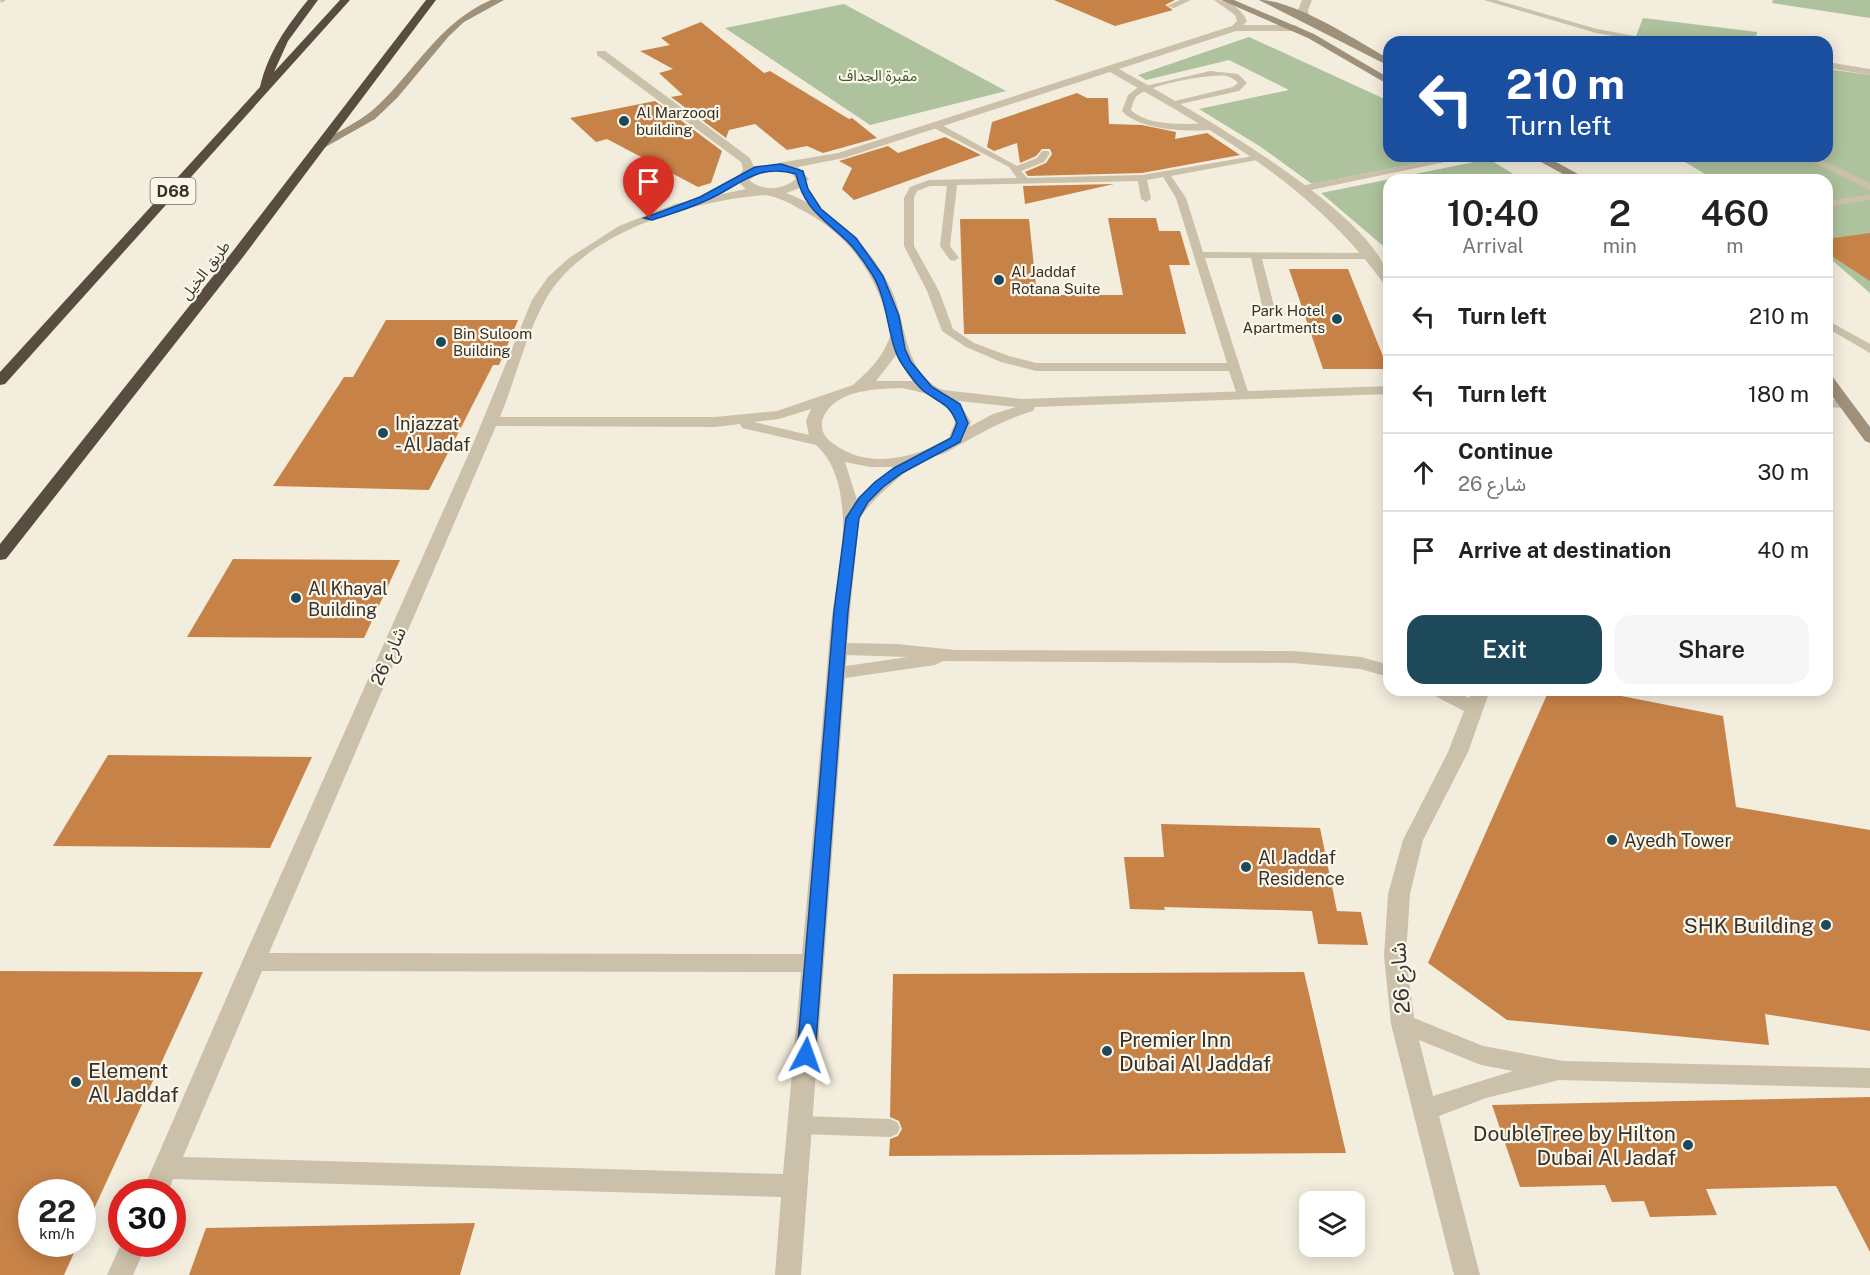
<!DOCTYPE html>
<html lang="en">
<head>
<meta charset="utf-8">
<style>
	body { margin:0; font-family:"Public Sans","Noto Sans Arabic",sans-serif; background:#f6f6f6; color:#222; height:100vh; display:flex; flex-direction:column; font-size:22px; white-space:nowrap }
	* { box-sizing:border-box; margin:0 }
	p { font-size:20px; color:#767676 }
	.icon { flex:none; width:33px; height:33px; fill:none; stroke:currentColor; stroke-width:2; stroke-linecap:round; stroke-linejoin:round }
	.map { position:relative; flex:1; overflow:hidden }
	.details { position:absolute; left:1383px; top:174px; width:450px; height:522px; display:flex; flex-direction:column; background:#fff; border-radius:18px; box-shadow:0 3px 15px #0003 }
	.details>* { flex:none }
	.guide { position:absolute; left:1383px; top:36px; width:450px; height:126px; border-radius:18px; box-shadow:0 3px 15px #0003; background:#1a4fa0; color:#fff; overflow:hidden }
	.tools { position:absolute; left:1299px; top:1191px; display:grid; gap:12px }
	.tools a { display:grid; place-items:center; width:66px; height:66px; border-radius:12px; background:#fff; box-shadow:0 3px 15px #0003; font-size:30px }
	.speed { position:absolute; left:18px; top:1179px; display:flex; gap:12px; font-size:30px; font-weight:700; text-align:center }
	.speed>* { display:grid; place-content:center; width:78px; height:78px; border-radius:50%; background:#fff; box-shadow:0 3px 15px #0003; line-height:1 }
	.speed small { font-size:15px; font-weight:400 }
	.speed .limit { border:9px solid #d22; background:#fff; color:#111 }
	.pin { position:absolute; display:grid; place-items:center; width:51px; height:51px; color:#fff; margin:-62px -26px; border-radius:50% 50% 50% 0; rotate:-45deg; box-shadow:0 0 6px #0007 }
	.pin .icon { rotate:45deg }
	.me { position:absolute; width:66px; margin:-33px; rotate:4deg; stroke-linejoin:round; filter:drop-shadow(0 0 4px #0008) }
	.turn { display:flex; align-items:center; gap:21px; height:126px; padding:0 24px; font-size:27px }
	.turn .icon { width:78px; height:78px; stroke-width:2.5 }
	.turn b { display:block; font-size:42px; line-height:51px }
	.eta { display:flex; justify-content:space-evenly; align-items:center; height:102px; text-align:center }
	.eta b { font-size:36px; font-weight:600; line-height:42px }
	.action { display:flex; gap:12px; margin-top:auto; padding:12px 24px }
	.action a { flex:1; height:69px; border-radius:18px; background:#1e495a; color:#fff; font-size:24px; font-weight:600; line-height:69px; text-align:center }
	.action a+a { background:#f6f6f6; color:#222 }
	ul { padding:0; list-style:none }
	li { display:flex; align-items:center; gap:18px; height:78px; padding:0 24px; border-top:2px solid #e0e0e0 }
	li div { flex:1 }
	li b { display:block; font-size:22px }
	li em { font-style:normal }
	.map>svg:first-child { display:block }
	.green { fill:#aec29d }
	.building { fill:#c78247 }
	.lines { fill:none; stroke-linecap:round; stroke-linejoin:round }
	.lane { fill:#cbc0a9; fill-rule:evenodd }
	.street { fill:#cbc0a9; fill-rule:evenodd }
	.secondary { fill:#9f907a; fill-rule:evenodd }
	.highway { fill:#594d40; fill-rule:evenodd }
	.route { fill:#1a73e8; stroke:#114b97; stroke-width:1.5 }
	.poi-dot { fill:#1e495a; stroke:#faf6ea; stroke-width:2 }
	.labels { text-anchor:middle; dominant-baseline:central; stroke-width:4.5; stroke-linejoin:round; paint-order:stroke }
	.far-park-label { font-size:15px; fill:#3e572c; stroke:#faf6ea }
	.far-poi-label { font-size:15px; fill:#383129; stroke:#faf6ea; text-anchor:start }
	.far-street-label { font-size:15px; fill:#383129; stroke:#faf6ea }
	.shield { fill:#faf6ea; stroke:#726c63; stroke-width:1.5 }
	.shield-label { font-size:16px; font-weight:bold; fill:#383129 }
	.poi-label { font-size:18px; fill:#383129; stroke:#faf6ea; text-anchor:start }
	.street-label { font-size:18px; fill:#383129; stroke:#faf6ea }
	.near-poi-label { font-size:21px; fill:#383129; stroke:#faf6ea; text-anchor:end }
	.near-street-label { font-size:21px; fill:#383129; stroke:#faf6ea }
</style>
</head>
<body>
<div class="map">
<svg width="1870" height="1275" viewBox="0 0 1870 1275">
	<rect width="100%" height="100%" fill="#f3eddd"/>
	<!-- green -->
	<g class="green">
		<polygon points="1773,0 1870,0 1870,18 1772,3"/>
		<polygon points="844,4 1006,91 870,125 725,28"/>
		<polygon points="1643,18 1757,32 1755,42 1681,42 1636,36"/>
		<polygon points="1249,37 1389,101 1389,156 1454,156 1312,184 1261,147 1199,109 1289,90 1229,60 1146,80 1138,75"/>
		<polygon points="1827,69 1870,75 1870,293 1827,256 1827,180 1715,180 1675,156 1827,156"/>
		<polygon points="1489,159 1523,180 1389,180 1389,251 1321,193"/>
	</g>
	<!-- building -->
	<g class="building">
		<polygon points="1054,0 1175,0 1165,5 1173,10 1115,26"/>
		<polygon points="701,22 764,73 770,71 849,119 852,118 877,138 823,153 807,146 787,150 755,124 729,130 726,138 671,97 683,95 659,73 673,69 640,51 670,45 661,38"/>
		<polygon points="1077,93 1087,98 1108,98 1109,124 1142,125 1176,132 1175,139 1207,133 1240,155 1142,173 1028,176 1025,172 1046,163 1052,154 1050,149 1042,149 1036,156 1020,163 1017,143 994,151 987,147 992,122"/>
		<polygon points="655,101 722,151 711,183 698,187 607,139 596,142 570,118"/>
		<polygon points="945,137 981,155 854,200 842,189 852,168 839,161 888,146 898,153"/>
		<polygon points="1114,184 1025,204 1023,186"/>
		<polygon points="1108,218 1156,218 1159,231 1180,231 1190,265 1169,265 1186,334 964,334 960,219 1029,219 1037,295 1123,295"/>
		<polygon points="1870,233 1870,281 1827,253 1827,239"/>
		<polygon points="1289,269 1348,269 1388,369 1323,369"/>
		<polygon points="386,320 518,320 499,365 493,365 429,490 273,486 344,377 353,377"/>
		<polygon points="233,559 400,560 364,638 187,637"/>
		<polygon points="1549,690 1591,690 1723,716 1736,807 1870,830 1870,1031 1765,1014 1769,1045 1507,1020 1428,963"/>
		<polygon points="108,755 312,757 270,848 53,846"/>
		<polygon points="1161,824 1320,828 1337,911 1361,912 1368,945 1318,944 1312,911 1164,907 1165,910 1130,909 1124,857 1164,857"/>
		<polygon points="0,971 203,972 82,1235 82,1192 32,1192 32,1244 78,1244 64,1275 0,1275"/>
		<polygon points="1304,972 1346,1153 889,1156 890,1139 898,1136 902,1129 899,1121 890,1117 893,974"/>
		<polygon points="1870,1097 1870,1252 1836,1186 1706,1189 1717,1215 1650,1217 1644,1201 1612,1202 1605,1185 1520,1187 1492,1105"/>
		<polygon points="475,1223 460,1275 189,1275 206,1228"/>
	</g>
	<g class="lines">
		<!-- lane -->
		<g class="lane">
			<polygon points="1180,0 1191,0 1174,8 1167,6"/>
			<polygon points="1484,0 1496,0 1597,29 1667,42 1648,42 1596,33"/>
			<polygon points="1827,62 1870,69 1870,75 1827,68"/>
			<path d="M1210,71L1238,74L1247,83L1239,91L1171,106V102L1233,87L1238,83C1234,79 1231,77 1226,76C1211,73 1144,86 1136,97C1133,101 1132,107 1131,110C1150,128 1188,123 1213,124L1218,127L1216,129C1192,133 1138,130 1122,111L1128,95L1137,88Z"/>
			<path d="M932,123H938L1017,166L1037,158L1042,151H1048L1050,153L1044,162L1021,171L1027,178L1142,175L1260,155V159L1257,160L1171,176L1186,198L1203,252L1373,253L1378,256L1373,259H1262L1276,314L1270,317L1264,314L1251,258H1205L1249,395L1247,398L1243,399L1237,395L1229,371H1036L1001,362L966,347L942,331L927,291L904,246V198L910,187L929,180L1017,178L1009,167L932,127ZM1163,177L1176,198L1227,363H1036L1009,356L974,343L953,329L939,291L914,246V198L917,191L930,186H947L940,246L950,260L954,261L959,258L950,246L957,185L1138,181L1141,199L1146,202L1151,199L1147,180Z"/>
			<polygon points="1454,156 1474,156 1301,192 1296,189 1301,186"/>
			<polygon points="1801,156 1814,156 1870,183 1870,190"/>
			<polygon points="1870,194 1870,200 1827,207 1827,201"/>
			<polygon points="1827,320 1870,344 1870,353 1827,328"/>
			<polygon points="801,1116 890,1119 897,1122 900,1128 897,1134 890,1137 801,1134 794,1131 791,1125 794,1119"/>
		</g>
		<!-- street -->
		<g class="street">
			<polygon points="0,0 6,0 1,3"/>
			<path d="M1214,0C1229,0 1241,8 1247,21L1243,25H1295L1300,28L1295,31H1236L1119,69C1176,101 1389,218 1389,285L1384,284C1312,184 1215,132 1110,72L844,158L798,167L809,179L802,187L786,193C833,211 871,245 892,291C907,324 904,374 943,390L1022,399L1389,386V394L1035,407L1033,411C1002,420 977,435 949,451C941,456 926,457 919,462C898,478 875,496 859,519L847,643L897,644L955,650L1293,651L1361,657L1389,665V677L1360,669L1293,663L943,661L935,665L845,678L801,1275H775L781,1197L173,1179L168,1192H142L242,962L473,444L532,300L548,277L569,258L619,226L675,204L746,189L737,181L743,169L741,162L597,55V51H605L750,158L754,167L838,153L1232,26L1237,21L1235,15ZM773,170L791,173L796,179C783,190 762,192 749,180L761,172ZM763,195C776,196 788,202 798,208C851,234 879,278 891,334C883,357 871,369 853,385L777,411L715,417H500C516,378 526,333 547,297C588,230 690,202 763,195ZM897,354L913,381H876ZM901,388C925,392 947,398 955,422L949,438C916,458 868,470 834,444C825,438 821,432 822,421C832,390 873,389 901,388ZM958,401L1016,407L993,414L969,427L971,422ZM811,409L806,421L809,435L754,422L779,419ZM740,424L742,428L816,445C833,460 840,484 842,506C847,548 834,591 830,633C821,740 812,847 802,954L269,953L496,426L715,427ZM845,462L870,467H894L857,500ZM847,655L908,657L846,666ZM262,971L801,972L783,1174L183,1157Z"/>
			<polygon points="1302,0 1312,0 1308,10 1309,20 1303,20 1298,10"/>
			<polygon points="1827,399 1844,400 1851,404 1844,408 1827,407"/>
			<path d="M1429,690H1453L1469,698L1472,690H1490L1468,752L1423,840L1410,894L1406,956L1414,1018L1483,1046L1563,1061L1870,1068V1088L1559,1080L1486,1098L1439,1116L1480,1275H1454L1391,1024L1384,956L1388,894L1403,840L1448,752L1464,711L1431,694ZM1419,1040L1481,1065L1513,1071L1433,1096Z"/>
			<polygon points="122,1242 147,1244 133,1275 107,1275"/>
		</g>
		<!-- secondary -->
		<g class="secondary">
			<path d="M491,0H504L464,22L449,36L397,98L375,119L322,149H314V145C334,134 356,124 374,109C415,72 438,23 491,0Z"/>
			<polygon points="1221,0 1234,0 1314,34 1389,78 1389,85 1308,38"/>
			<path d="M1259,0C1295,0 1357,41 1389,59V66Z"/>
			<polygon points="1530,156 1545,156 1589,180 1574,180"/>
			<polygon points="1827,375 1832,376 1870,427 1870,443 1865,441 1827,389"/>
		</g>
		<!-- highway -->
		<g class="highway">
			<path d="M308,0H318L288,41L274,72L340,0H350L5,384L0,385V372L260,87C268,53 286,27 308,0Z"/>
			<polygon points="426,0 436,0 243,257 6,559 0,560 0,544 233,251"/>
		</g>
	</g>
	<!-- route -->
	<path class="route" d="M781,164L803,171L808,189L821,209L856,238L883,276L899,316L905,349L911,362L932,387L960,404L968,423L960,442L902,473L883,487L868,502L859,518L848,611L815,1055L812,1061L806,1063L799,1061L797,1055L834,611L846,518L859,498L875,482L894,468L951,438L957,423C949,403 941,404 925,392C917,386 908,373 902,364C887,342 889,301 872,274C865,263 856,250 847,241C823,218 804,209 796,174C756,162 739,187 705,201C688,209 670,214 652,220L644,218L700,197L755,167Z"/>
	<!-- markers -->
	<g class="poi-dot">
		<circle cx="624" cy="121" r="6"/>
		<circle cx="999" cy="280" r="6"/>
		<circle cx="1337" cy="319" r="6"/>
		<circle cx="441" cy="342" r="6"/>
		<circle cx="383" cy="433" r="6"/>
		<circle cx="296" cy="598" r="6"/>
		<circle cx="1612" cy="840" r="6"/>
		<circle cx="1246" cy="867" r="6"/>
		<circle cx="1826" cy="925" r="6"/>
		<circle cx="1107" cy="1051" r="6"/>
		<circle cx="76" cy="1082" r="6"/>
		<circle cx="1688" cy="1145" r="6"/>
	</g>
	<g class="labels">
		<!-- far-park labels -->
		<g class="far-park-label">
			<text x="878" y="75">مقبرة الجداف</text>
		</g>
		<!-- far-poi labels -->
		<g class="far-poi-label">
			<text x="636" y="112">Al Marzooqi<tspan x="636" dy="17">building</tspan></text>
			<text x="1011" y="271">Al Jaddaf<tspan x="1011" dy="17">Rotana Suite</tspan></text>
			<text x="1325" y="310" text-anchor="end">Park Hotel<tspan x="1325" dy="17">Apartments</tspan></text>
			<text x="453" y="333">Bin Suloom<tspan x="453" dy="17">Building</tspan></text>
		</g>
		<!-- far-street labels -->
		<g class="far-street-label">
			<text transform="translate(205 270) rotate(-52)">طريق الخيل</text>
		</g>
		<!-- shield labels -->
		<rect class="shield" x="150.5" y="178" width="45" height="26" rx="4.5"/>
		<g class="shield-label">
			<text x="173" y="191">D68</text>
		</g>
		<!-- poi labels -->
		<g class="poi-label">
			<text x="395" y="423">Injazzat<tspan x="395" dy="21">- Al Jadaf</tspan></text>
			<text x="308" y="588">Al Khayal<tspan x="308" dy="21">Building</tspan></text>
			<text x="1624" y="840">Ayedh Tower</text>
			<text x="1258" y="857">Al Jaddaf<tspan x="1258" dy="21">Residence</tspan></text>
		</g>
		<!-- street labels -->
		<g class="street-label">
			<text transform="translate(388 656) rotate(-66)">شارع 26</text>
		</g>
		<!-- near-poi labels -->
		<g class="near-poi-label">
			<text x="1814" y="925">SHK Building</text>
			<text x="1119" y="1039" text-anchor="start">Premier Inn<tspan x="1119" dy="24">Dubai Al Jaddaf</tspan></text>
			<text x="88" y="1070" text-anchor="start">Element<tspan x="88" dy="24">Al Jaddaf</tspan></text>
			<text x="1676" y="1133">DoubleTree by Hilton<tspan x="1676" dy="24">Dubai Al Jadaf</tspan></text>
		</g>
		<!-- near-street labels -->
		<g class="near-street-label">
			<text transform="translate(1400 978) rotate(-94)">شارع 26</text>
		</g>
	</g>
</svg>
<div class="tools">
<a><svg class="icon" aria-label="layers" viewBox="0 0 24 24"><path d="M12 4l9 5-9 5-9-5zM3 14l9 5 9-5"/></svg></a>
</div>
<div class="speed"><div>22<small>km/h</small></div><div class="limit">30</div></div>
<div class="pin" style="left:649px;top:218px;background:#d93025"><svg class="icon" aria-label="arrive" viewBox="0 0 24 24"><path d="M6 21V4h12l-3 4 3 4H6"/></svg></div>
<svg class="me" style="left:806px;top:1055px" viewBox="-20 -20 40 40"><path d="M0-17L14 15 0 8-14 15z" fill="#1a73e8" stroke="#fff" stroke-width="4"/></svg>
<div class="guide">
<div class="turn"><svg class="icon" aria-label="left" viewBox="0 0 24 24"><path d="M17 20v-9H6M10 6l-5 5 5 5"/></svg><div><b>210 m</b>Turn left</div></div>
</div>
<section class="details">
<div class="eta">
<div><b>10:40</b><p>Arrival</p></div>
<div><b>2</b><p>min</p></div>
<div><b>460</b><p>m</p></div>
</div>
<ul>
<li><svg class="icon" aria-label="left" viewBox="0 0 24 24"><path d="M17 20v-9H6M10 6l-5 5 5 5"/></svg><div><b>Turn left</b></div><em>210 m</em></li>
<li><svg class="icon" aria-label="left" viewBox="0 0 24 24"><path d="M17 20v-9H6M10 6l-5 5 5 5"/></svg><div><b>Turn left</b></div><em>180 m</em></li>
<li><svg class="icon" aria-label="ahead" viewBox="0 0 24 24"><path d="M12 20V5M6 11l6-6 6 6"/></svg><div><b>Continue</b><p>شارع 26</p></div><em>30 m</em></li>
<li><svg class="icon" aria-label="arrive" viewBox="0 0 24 24"><path d="M6 21V4h12l-3 4 3 4H6"/></svg><div><b>Arrive at destination</b></div><em>40 m</em></li>
</ul>
<div class="action"><a>Exit</a><a>Share</a></div>
</section>
</div>
</body>
</html>
